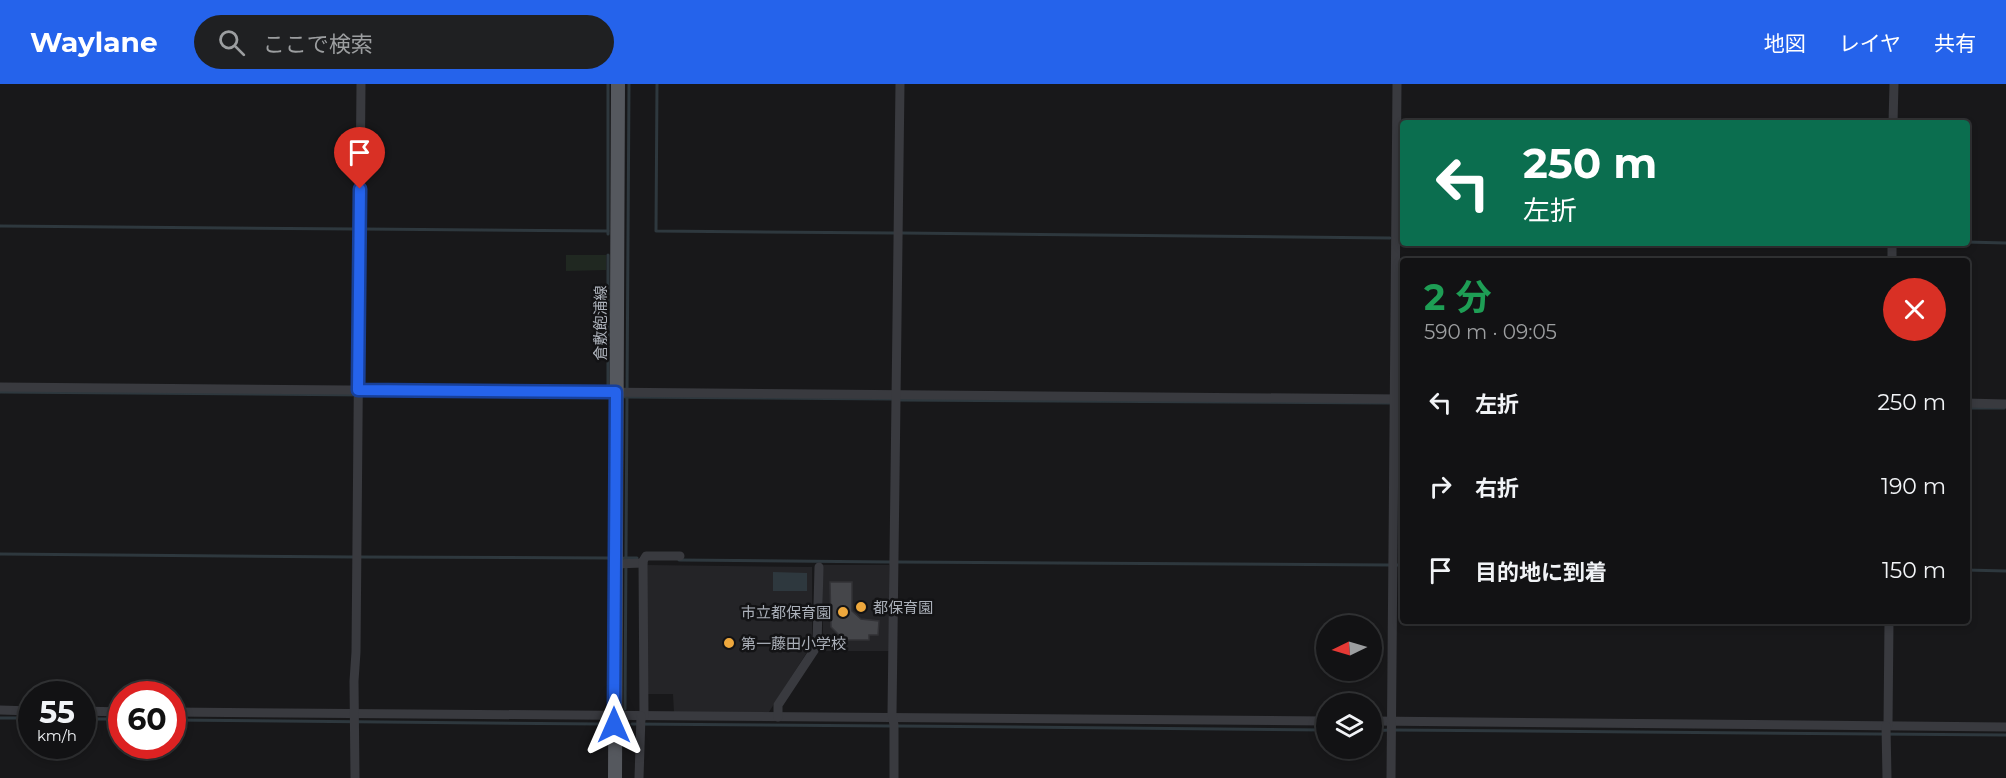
<!DOCTYPE html>
<html lang="ja">
<head>
<meta charset="utf-8">
<style>
	body { margin:0; font-family:Montserrat,"Noto Sans JP",sans-serif; background:#1f2022; color:#f1f3f6; height:100vh; display:flex; flex-direction:column; font-size:22px; white-space:nowrap }
	* { box-sizing:border-box; margin:0 }
	p { font-size:20px; color:#9c9ea0 }
	.icon { flex:none; width:33px; height:33px; fill:none; stroke:currentColor; stroke-width:2; stroke-linecap:round; stroke-linejoin:round }
	.map { position:relative; flex:1; overflow:hidden }
	.drawer { position:absolute; left:1400px; top:174px; width:570px; height:366px; display:flex; flex-direction:column; background:#121214; border-radius:6px; box-shadow:0 3px 9px #0003,0 0 0 2px #313234 }
	.drawer>* { flex:none }
	.hud { position:absolute; left:1400px; top:36px; width:570px; height:126px; border-radius:6px; box-shadow:0 3px 9px #0003,0 0 0 2px #313234; background:#0b6e4f; color:#fff; overflow:hidden }
	.needle { width:39px; rotate:265deg }
	.buttons { position:absolute; left:1316px; top:531px; display:grid; gap:12px }
	.buttons a { display:grid; place-items:center; width:66px; height:66px; border-radius:50%; background:#121214; box-shadow:0 3px 9px #0003,0 0 0 2px #313234; font-size:30px }
	.speed { position:absolute; left:18px; top:597px; display:flex; gap:12px; font-size:30px; font-weight:700; text-align:center }
	.speed>* { display:grid; place-content:center; width:78px; height:78px; border-radius:50%; background:#121214; box-shadow:0 3px 9px #0003,0 0 0 2px #313234; line-height:1 }
	.speed small { font-size:15px; font-weight:400 }
	.speed .limit { border:9px solid #d22; background:#fff; color:#111 }
	.pin { position:absolute; display:grid; place-items:center; width:51px; height:51px; color:#fff; margin:-62px -26px; border-radius:50% 50% 50% 0; rotate:-45deg; box-shadow:0 0 6px #0007 }
	.pin .icon { rotate:45deg }
	.me { position:absolute; width:66px; margin:-33px; rotate:0deg; stroke-linejoin:round; filter:drop-shadow(0 0 4px #0008) }
	.turn { display:flex; align-items:center; gap:21px; height:126px; padding:0 24px; font-size:27px }
	.turn .icon { width:78px; height:78px; stroke-width:2.5 }
	.turn b { display:block; font-size:42px; line-height:51px }
	.round { display:grid; place-items:center; flex:none; width:63px; height:63px; border-radius:32px; background:#1f2022 }
	.overview { display:flex; align-items:center; justify-content:space-between; height:102px; padding:0 24px }
	h1 { font-size:36px; font-weight:700; line-height:45px; color:#1e9e55 }
	ul { padding:0; list-style:none }
	li { display:flex; align-items:center; gap:18px; height:84px; padding:0 24px }
	li div { flex:1 }
	li b { display:block; font-size:22px }
	li em { font-style:normal }
	header { display:flex; align-items:center; gap:36px; box-sizing:border-box; height:84px; padding:0 30px; background:#2563eb; color:#fff }
	header strong { font-size:28px }
	nav { display:flex; gap:33px; margin-inline-start:auto; font-size:21px }
	.search { width:420px; height:54px; background:#1f2022; display:flex; align-items:center; gap:15px; box-sizing:border-box; padding:0 21px; border-radius:33px; color:#9c9ea0; font-size:22px }
	.map>svg:first-child { display:block }
	.built { fill:#242427 }
	.green { fill:#202821 }
	.water { fill:#2e383e }
	.lines { fill:none; stroke-linecap:round; stroke-linejoin:round }
	.stream { stroke:#2e383e; stroke-width:3 }
	.building { fill:#45464a; stroke:#323236; stroke-width:1.5 }
	.minor { stroke:#393a3f; stroke-width:9 }
	.primary { stroke:#55585e; stroke-width:14 }
	.route-casing { stroke:#184099; stroke-width:15 }
	.route { stroke:#2563eb; stroke-width:10 }
	.poi-dot { fill:#eea83d; stroke:#131315; stroke-width:2 }
	.labels { text-anchor:middle; dominant-baseline:central; stroke-width:5; stroke-linejoin:round; paint-order:stroke }
	.street-label { font-size:15px; fill:#abb0b9; stroke:#131315 }
	.poi-label { font-size:15px; fill:#abb0b9; stroke:#131315; text-anchor:start }
</style>
</head>
<body>
<header>
<strong>Waylane</strong>
<div class="search"><svg class="icon" aria-label="search" viewBox="0 0 24 24"><circle cx="10" cy="10" r="6"/><path d="M15 15l6 6"/></svg>ここで検索</div>
<nav><a>地図</a><a>レイヤ</a><a>共有</a></nav>
</header>
<div class="map">
<svg width="2006" height="694" viewBox="0 0 2006 694">
	<rect width="100%" height="100%" fill="#18181a"/>
	<!-- built -->
	<g class="built">
		<polygon points="647,481 812,483 812,552 809,565 769,628 674,628 673,610 646,610"/>
		<rect x="823" y="481" width="66" height="86"/>
	</g>
	<!-- green -->
	<polygon class="green" points="566,171 606,171 606,186 566,187"/>
	<!-- water -->
	<polygon class="water" points="773,488 807,489 807,507 773,507"/>
	<g class="lines">
		<!-- stream -->
		<g class="stream">
			<polyline points="657,0 656,147 894,149"/>
			<polyline points="0,142 356,145"/>
			<polyline points="363,145 608,147"/>
			<polyline points="902,149 1390,154"/>
			<polyline points="608,150 608,0"/>
			<polyline points="1966,158 2006,159"/>
			<polyline points="608,304 608,171"/>
			<polyline points="0,308 607,313"/>
			<polyline points="625,313 893,315"/>
			<polyline points="900,316 1391,319"/>
			<polyline points="1966,324 2004,324"/>
			<polyline points="0,470 354,473"/>
			<polyline points="361,473 609,474"/>
			<polyline points="624,474 637,474"/>
			<polyline points="679,476 890,478"/>
			<polyline points="898,478 1390,481"/>
			<polyline points="1395,481 1402,481"/>
			<polyline points="1966,486 2006,487"/>
			<polyline points="625,625 629,0"/>
			<polyline points="0,634 32,634"/>
			<polyline points="82,635 122,635"/>
			<polyline points="172,636 601,640"/>
			<polyline points="632,640 891,642"/>
			<polyline points="898,642 1326,646"/>
			<polyline points="1394,646 2006,651"/>
			<polyline points="1371,647 1389,646"/>
		</g>
	</g>
	<!-- building -->
	<polygon class="building" points="830,498 852,498 852,527 861,535 879,537 878,551 869,551 869,556 844,556 831,543"/>
	<g class="lines">
		<!-- minor -->
		<g class="minor">
			<polyline points="1893,39 1894,0"/>
			<polyline points="1892,177 1892,159"/>
			<polyline points="0,303 1402,315"/>
			<polyline points="1966,319 2006,320"/>
			<polyline points="615,480 643,479"/>
			<polyline points="0,626 32,627"/>
			<polyline points="82,627 122,628"/>
			<polyline points="172,628 1326,637"/>
			<polyline points="644,632 643,477 646,472 680,472"/>
			<polyline points="778,633 778,621 817,562 819,483"/>
			<polyline points="1371,637 2006,643"/>
			<polyline points="1888,641 1889,537"/>
			<polyline points="1886,642 1887,694"/>
			<polyline points="355,694 354,597 356,568 361,0"/>
			<polyline points="639,694 641,632"/>
			<polyline points="894,694 894,641 892,630 900,0"/>
			<polyline points="1391,694 1397,0"/>
		</g>
		<!-- primary -->
		<polyline class="primary" points="615,694 618,0"/>
	</g>
	<g class="lines">
		<defs>
			<polyline id="route" points="360,105 358,306 616,308 614,641"/>
		</defs>
		<!-- route casing -->
		<use href="#route" class="route-casing"/>
		<!-- route -->
		<use href="#route" class="route"/>
	</g>
	<!-- markers -->
	<g class="poi-dot">
		<circle cx="861" cy="523" r="6"/>
		<circle cx="843" cy="528" r="6"/>
		<circle cx="729" cy="559" r="6"/>
	</g>
	<g class="labels">
		<!-- street labels -->
		<g class="street-label">
			<text transform="translate(600 239) rotate(-90)">倉敷飽浦線</text>
		</g>
		<!-- poi labels -->
		<g class="poi-label">
			<text x="873" y="523">都保育園</text>
			<text x="831" y="528" text-anchor="end">市立都保育園</text>
			<text x="741" y="559">第一藤田小学校</text>
		</g>
	</g>
</svg>
<div class="buttons">
<a><svg class="needle" viewBox="-14 -14 28 28"><path d="M0-13l5 13h-10z" fill="#e53935"/><path d="M0 13l5-13h-10z" fill="#9c9ea0"/></svg></a>
<a><svg class="icon" aria-label="layers" viewBox="0 0 24 24"><path d="M12 4l9 5-9 5-9-5zM3 14l9 5 9-5"/></svg></a>
</div>
<div class="speed"><div>55<small>km/h</small></div><div class="limit">60</div></div>
<div class="pin" style="left:360px;top:105px;background:#d93025"><svg class="icon" aria-label="arrive" viewBox="0 0 24 24"><path d="M6 21V4h12l-3 4 3 4H6"/></svg></div>
<svg class="me" style="left:614px;top:641px" viewBox="-20 -20 40 40"><path d="M0-17L14 15 0 8-14 15z" fill="#2563eb" stroke="#fff" stroke-width="4"/></svg>
<div class="hud">
<div class="turn"><svg class="icon" aria-label="left" viewBox="0 0 24 24"><path d="M17 20v-9H6M10 6l-5 5 5 5"/></svg><div><b>250 m</b>左折</div></div>
</div>
<section class="drawer">
<div class="overview"><div><h1>2 分</h1><p>590 m · 09:05</p></div><a class="round" style="background:#d93025;color:#fff"><svg class="icon" aria-label="close" viewBox="0 0 24 24"><path d="M6 6l12 12M18 6L6 18"/></svg></a></div>
<ul>
<li><svg class="icon" aria-label="left" viewBox="0 0 24 24"><path d="M17 20v-9H6M10 6l-5 5 5 5"/></svg><div><b>左折</b></div><em>250 m</em></li>
<li><svg class="icon" aria-label="right" viewBox="0 0 24 24"><path d="M7 20v-9h11M14 6l5 5-5 5"/></svg><div><b>右折</b></div><em>190 m</em></li>
<li><svg class="icon" aria-label="arrive" viewBox="0 0 24 24"><path d="M6 21V4h12l-3 4 3 4H6"/></svg><div><b>目的地に到着</b></div><em>150 m</em></li>
</ul>
</section>
</div>
</body>
</html>
